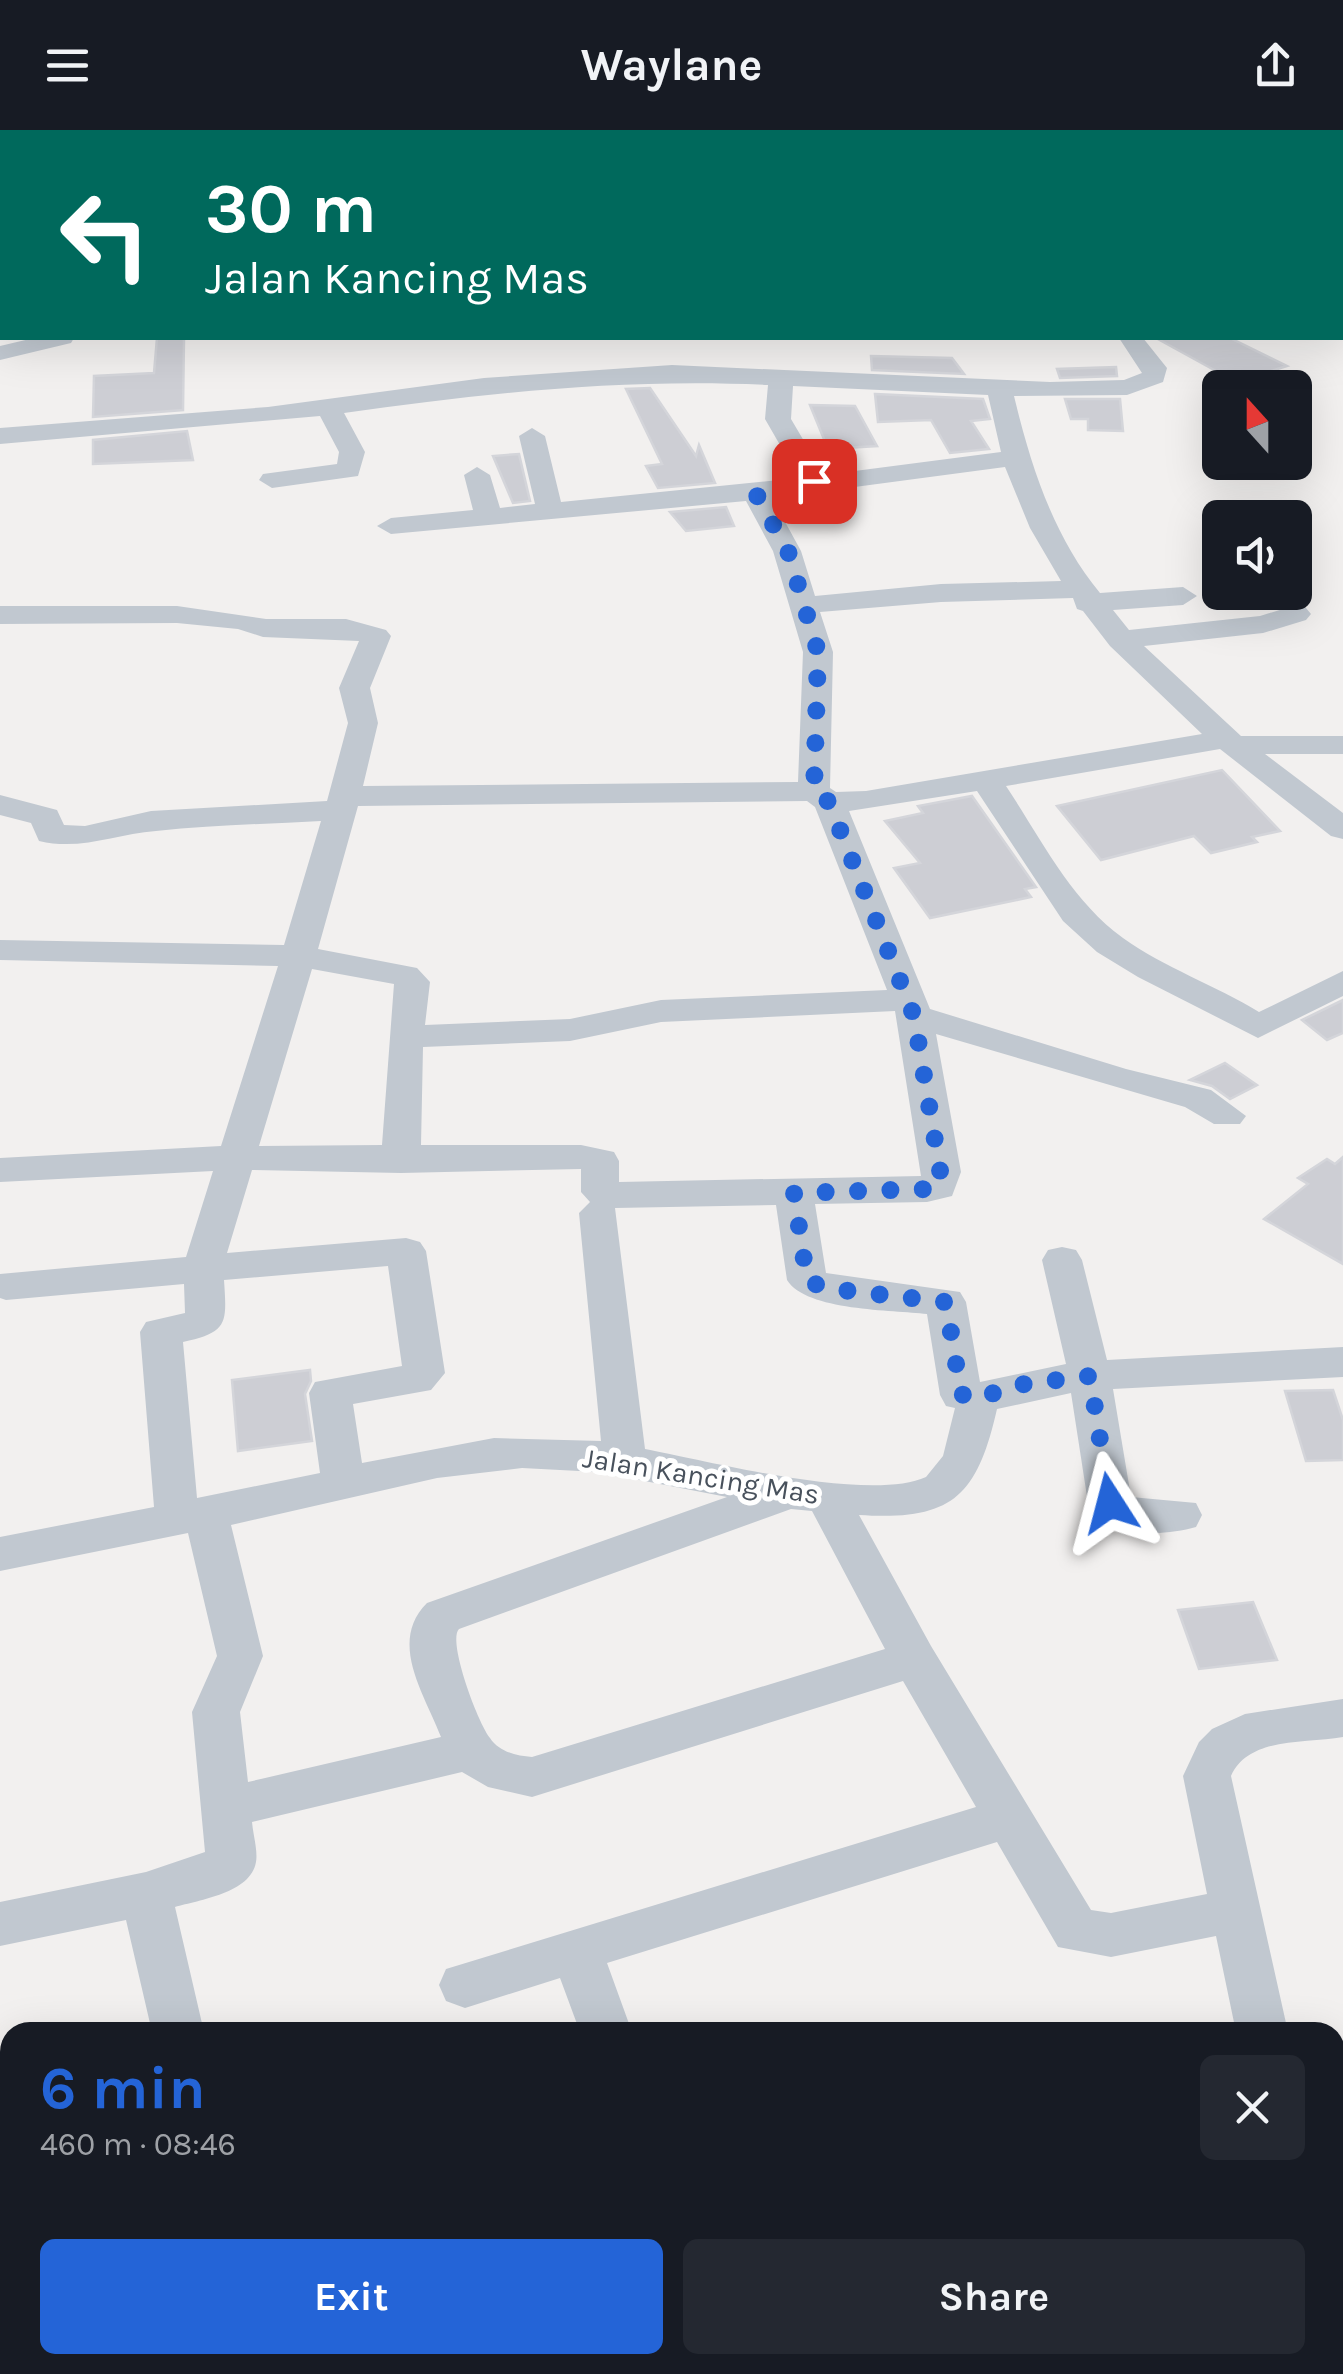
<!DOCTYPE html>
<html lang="en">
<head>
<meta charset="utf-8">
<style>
	body { margin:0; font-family:Karla,sans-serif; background:#242831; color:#f1f3f6; height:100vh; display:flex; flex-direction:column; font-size:38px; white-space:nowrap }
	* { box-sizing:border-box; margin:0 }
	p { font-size:32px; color:#9ea1a6 }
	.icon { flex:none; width:55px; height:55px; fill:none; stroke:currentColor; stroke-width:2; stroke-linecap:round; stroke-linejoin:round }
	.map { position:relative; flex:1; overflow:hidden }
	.sheet { position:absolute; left:0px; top:1892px; width:1345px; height:352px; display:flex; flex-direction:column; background:#171b24; border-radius:30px 30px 0 0; box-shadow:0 10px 40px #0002 }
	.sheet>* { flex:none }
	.banner { position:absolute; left:0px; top:0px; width:1345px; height:210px; box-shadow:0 10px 40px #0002; background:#00695c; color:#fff; overflow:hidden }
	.needle { width:65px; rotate:339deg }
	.controls { position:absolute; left:1202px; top:240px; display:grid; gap:20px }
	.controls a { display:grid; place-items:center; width:110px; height:110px; border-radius:15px; background:#171b24; box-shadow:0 10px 40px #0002; font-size:50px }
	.pin { position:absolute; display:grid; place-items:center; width:85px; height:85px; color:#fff; margin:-42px; border-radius:20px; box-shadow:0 5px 15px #0006 }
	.me { position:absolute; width:110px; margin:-55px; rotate:351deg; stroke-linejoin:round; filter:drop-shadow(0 0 8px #0008) }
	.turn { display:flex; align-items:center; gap:35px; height:210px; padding:0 40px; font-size:45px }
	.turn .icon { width:130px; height:130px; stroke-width:2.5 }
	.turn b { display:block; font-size:70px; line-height:85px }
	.round { display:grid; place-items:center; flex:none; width:105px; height:105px; border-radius:15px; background:#242831 }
	.headline { display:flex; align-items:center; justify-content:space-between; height:170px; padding:0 40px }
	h1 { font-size:60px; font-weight:700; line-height:75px; color:#2464d7 }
	.cta { display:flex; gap:20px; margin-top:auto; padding:20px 40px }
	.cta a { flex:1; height:115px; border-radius:15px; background:#2464d7; color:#fff; font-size:40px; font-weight:700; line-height:115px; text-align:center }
	.cta a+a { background:#242831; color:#f1f3f6 }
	header { display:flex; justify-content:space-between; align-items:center; height:130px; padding:0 40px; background:#171b24; font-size:45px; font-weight:700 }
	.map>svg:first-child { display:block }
	.building { fill:#cdced4; stroke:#d4d5da; stroke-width:2.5 }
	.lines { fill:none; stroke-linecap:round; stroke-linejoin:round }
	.highway-casing { stroke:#7589a7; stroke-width:4 }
	.minor { fill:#c1c8d0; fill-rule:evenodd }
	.highway { fill:#8a9ebb; fill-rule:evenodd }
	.route { stroke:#2464d7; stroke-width:18; stroke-dasharray:0 32.4 }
	.labels { text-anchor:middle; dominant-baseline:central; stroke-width:10; stroke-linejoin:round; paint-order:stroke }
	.street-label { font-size:28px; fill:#48515c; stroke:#fff }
</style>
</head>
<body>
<header><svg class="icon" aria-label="menu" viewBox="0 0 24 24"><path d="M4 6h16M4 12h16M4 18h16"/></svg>Waylane<svg class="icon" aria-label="share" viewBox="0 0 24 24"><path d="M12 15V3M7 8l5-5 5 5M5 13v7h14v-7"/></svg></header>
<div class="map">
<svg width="1343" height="2244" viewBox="0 0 1343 2244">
	<rect width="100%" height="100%" fill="#f2f0ef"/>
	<!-- building -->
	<g class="building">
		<polygon points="157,208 184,208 183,280 93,287 94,246 154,243"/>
		<polygon points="1156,208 1230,208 1287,236 1236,252"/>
		<polygon points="871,226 952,228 964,244 872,240"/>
		<polygon points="1116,237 1117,246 1060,248 1057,239"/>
		<polygon points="650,258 696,326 699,315 715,353 658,358 646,336 662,334 626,259"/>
		<polygon points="875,264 983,269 990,289 971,291 989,319 950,323 931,290 878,292"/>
		<polygon points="1065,269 1120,269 1123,301 1088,300 1088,289 1071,289"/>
		<polygon points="810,275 855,276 877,316 828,319"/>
		<polygon points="187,301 193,330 93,334 93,310"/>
		<polygon points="519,324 530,371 513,373 493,326"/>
		<polygon points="726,377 734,396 686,401 670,382"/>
		<polygon points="1222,640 1280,701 1252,707 1257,712 1211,723 1194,706 1101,730 1057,676"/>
		<polygon points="972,666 1036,757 1025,759 1031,767 930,788 894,738 920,733 885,691 923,683 918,676"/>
		<polygon points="1343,870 1343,903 1327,910 1302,890"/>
		<polygon points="1225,933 1257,955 1230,969 1212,956 1190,950"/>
		<polygon points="1343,1027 1343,1134 1264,1089 1308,1054 1298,1048 1327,1029 1335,1034"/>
		<polygon points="310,1240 311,1251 305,1264 312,1311 238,1321 232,1250"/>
		<polygon points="1333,1260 1343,1290 1343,1330 1306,1331 1285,1261"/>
		<polygon points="1253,1472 1277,1530 1199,1539 1178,1480"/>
	</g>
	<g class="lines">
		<defs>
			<g id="highway">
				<polygon points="1244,0 1279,0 1280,2 1245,2"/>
				<rect x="1342" y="25" width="1" height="19"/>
			</g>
		</defs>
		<!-- highway casing -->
		<use href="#highway" class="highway-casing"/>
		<!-- minor -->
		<g class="minor">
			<polygon points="545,0 566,0 567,2 546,2"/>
			<polygon points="34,208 74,208 71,213 0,230 0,216"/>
			<path d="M1119,208H1143L1167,238L1163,252L1127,265L1014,266C1031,336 1053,406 1100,463L1183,457L1197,466L1183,475L1113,480L1129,500L1260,486L1296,475L1306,478L1311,484L1306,490L1263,503L1144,516L1241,606H1343V624H1265L1343,683V709L1331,706L1220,619L1006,656C1042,710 1070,769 1123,808C1165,838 1215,855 1259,882L1343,841V866L1258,908L1138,847L1097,822L1063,791L977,661L849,681L930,879L1126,939L1211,960L1246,986L1240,994H1214L1185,977L936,904L961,1042L952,1066L927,1072L815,1074L826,1143L960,1162L966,1172L980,1252L1066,1234L1042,1130L1048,1120L1062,1117L1076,1120L1082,1130L1107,1230L1343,1217V1247L1113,1259L1131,1367L1196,1373L1202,1385L1196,1397C1161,1407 1107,1408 1088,1373L1071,1263L997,1279C977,1367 952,1391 859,1385L931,1516L1091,1780L1111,1783L1207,1764L1183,1646L1199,1612L1212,1599L1245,1584L1343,1569V1607C1306,1614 1249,1606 1231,1646L1288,1902H1236L1216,1806L1111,1827L1058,1817L997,1712L607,1833L632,1902H580L560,1848L465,1878L446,1871L439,1855L446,1839L976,1677L903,1551L532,1667L488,1657L462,1642L252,1692C253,1704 258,1721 256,1732C251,1763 199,1770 175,1777L204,1902H152L126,1790L0,1816V1772L146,1742L205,1722L192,1582L217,1526L188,1403L0,1441V1407L154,1377L140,1202L146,1192L185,1183L184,1154L6,1170L0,1168V1144L186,1127L213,1041L0,1052V1028L221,1016L278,836L0,830V810L284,815L321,691C266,694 211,695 156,701C115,704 81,721 39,711L31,693L0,685V665L57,680L64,695L85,696L151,681L327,671L348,593L339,558L359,511L263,507L238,499L177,493L0,494V476H177L266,489H346L386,500L391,506L370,558L378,593L363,656L798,652L803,522L773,421L746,371L391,404L377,396L391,388L473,380L464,345L477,337L490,345L500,378L535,374L519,306L532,298L545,306L561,372L799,348L765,289L768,255C625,248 485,263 344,283L365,322L358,346L272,358L259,350L263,344L337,334L339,322L320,286L0,314V298L268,277L484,248L672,235L1050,252L1124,250L1142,243ZM793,256L988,265L1001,322L824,345L791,289ZM1005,337L1030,398L1061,451L941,454L815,466L801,421L772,368ZM1073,468L1077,479L1083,481L1110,516L1202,604L866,661L836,662L830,658L833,522L820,482L941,472ZM807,671L815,677L887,860L661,870L570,889L425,895L430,852L417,838L318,819L358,676ZM312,839L394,854L382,1015L259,1016ZM895,881L921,1046L619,1052V1031L614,1022L581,1015H421L423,917L570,911L661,892ZM581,1039V1062L590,1072L579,1083L601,1311L494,1308L362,1333L353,1274L431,1260L445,1243L426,1121L420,1112L406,1108L227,1123L252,1040L401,1043ZM776,1075L787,1150C806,1181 893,1180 927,1184L940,1265L946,1276L955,1278L943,1326L926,1347C869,1373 709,1331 645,1319L615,1078ZM388,1136L402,1236L315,1252L309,1263L320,1343L197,1368L183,1212C228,1202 227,1194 224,1150ZM522,1338L598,1342L727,1367L427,1473C388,1512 424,1563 441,1607L248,1652L240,1582L263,1526L231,1395L437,1348ZM791,1379L812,1381L885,1519L532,1627C517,1626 499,1622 490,1608C478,1593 447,1511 459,1499Z"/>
			<polygon points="1343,2055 1343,2109 1335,2110 1335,2056"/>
			<polygon points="1335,2175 1343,2179 1343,2244 1319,2244 1315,2235 1335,2235"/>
			<polygon points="129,2235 187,2235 190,2244 130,2244"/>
			<polygon points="400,2235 458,2235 460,2244 400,2244"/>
			<polygon points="730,2235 788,2235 790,2244 730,2244"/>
		</g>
		<!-- highway -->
		<use href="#highway" class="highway"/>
	</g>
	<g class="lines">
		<!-- route -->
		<polyline class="route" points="814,351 755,362 788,421 818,522 814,661 829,672 914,886 942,1052 927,1059 794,1063 807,1150 824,1158 946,1172 961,1264 978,1270 1009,1256 1090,1246 1110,1373"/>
	</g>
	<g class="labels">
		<!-- street labels -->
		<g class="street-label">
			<text transform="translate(701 1346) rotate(9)">Jalan Kancing Mas</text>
		</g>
	</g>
</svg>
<div class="controls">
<a><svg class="needle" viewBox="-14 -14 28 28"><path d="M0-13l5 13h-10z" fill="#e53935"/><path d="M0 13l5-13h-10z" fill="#9ea1a6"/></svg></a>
<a><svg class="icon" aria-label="sound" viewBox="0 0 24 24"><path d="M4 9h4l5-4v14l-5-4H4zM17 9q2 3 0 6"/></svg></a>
</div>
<div class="pin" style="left:814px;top:351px;background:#d93025"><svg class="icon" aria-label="arrive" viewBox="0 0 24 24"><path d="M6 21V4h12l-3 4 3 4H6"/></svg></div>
<svg class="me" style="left:1110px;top:1373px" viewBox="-20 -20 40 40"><path d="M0-17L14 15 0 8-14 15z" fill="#2464d7" stroke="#fff" stroke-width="4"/></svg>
<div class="banner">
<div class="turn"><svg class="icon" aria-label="left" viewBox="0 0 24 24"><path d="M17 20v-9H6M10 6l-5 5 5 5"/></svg><div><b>30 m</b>Jalan Kancing Mas</div></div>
</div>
<section class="sheet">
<div class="headline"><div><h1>6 min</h1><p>460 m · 08:46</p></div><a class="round"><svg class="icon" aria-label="close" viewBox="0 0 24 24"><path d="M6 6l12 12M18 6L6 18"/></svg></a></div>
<div class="cta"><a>Exit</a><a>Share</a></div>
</section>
</div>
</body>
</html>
